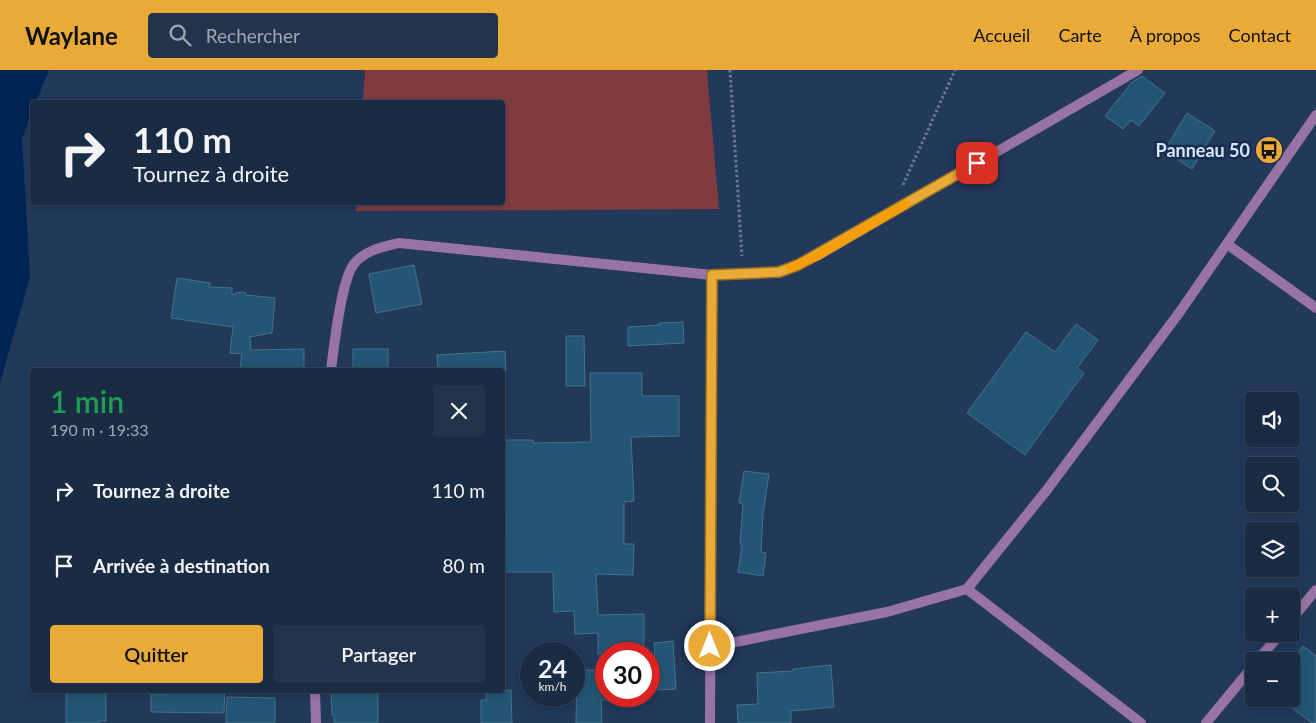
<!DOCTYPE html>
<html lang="fr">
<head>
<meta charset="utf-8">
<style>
	body { margin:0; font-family:Lato,sans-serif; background:#23334b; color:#f1f3f6; height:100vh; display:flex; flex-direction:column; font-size:19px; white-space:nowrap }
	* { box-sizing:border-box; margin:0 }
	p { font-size:16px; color:#9fa7b2 }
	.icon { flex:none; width:28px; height:28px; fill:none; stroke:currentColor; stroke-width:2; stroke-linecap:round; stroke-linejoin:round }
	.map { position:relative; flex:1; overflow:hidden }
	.details { position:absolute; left:30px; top:298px; width:475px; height:325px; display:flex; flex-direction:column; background:#1a2b44; border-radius:5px; box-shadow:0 2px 8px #0003,0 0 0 1px #38475d }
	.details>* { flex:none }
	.banner { position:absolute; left:30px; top:30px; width:475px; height:105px; border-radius:5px; box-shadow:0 2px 8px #0003,0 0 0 1px #38475d; background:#1a2b44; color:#f1f3f6; overflow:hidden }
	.fabs { position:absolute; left:1245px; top:322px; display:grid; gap:10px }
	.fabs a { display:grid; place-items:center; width:55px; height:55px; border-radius:5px; background:#1a2b44; box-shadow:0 2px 8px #0003,0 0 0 1px #38475d; font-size:25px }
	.speed { position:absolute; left:520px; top:572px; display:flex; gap:10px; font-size:25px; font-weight:700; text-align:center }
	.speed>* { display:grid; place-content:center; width:65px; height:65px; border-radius:50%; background:#1a2b44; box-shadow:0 2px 8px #0003,0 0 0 1px #38475d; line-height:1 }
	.speed small { font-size:12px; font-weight:400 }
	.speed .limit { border:8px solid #d22; background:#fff; color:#111 }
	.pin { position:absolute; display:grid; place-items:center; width:42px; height:42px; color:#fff; margin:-21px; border-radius:10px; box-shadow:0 2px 8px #0006 }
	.me { position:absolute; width:55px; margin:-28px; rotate:0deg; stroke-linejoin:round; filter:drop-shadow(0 0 4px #0008) }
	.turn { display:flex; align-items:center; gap:18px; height:105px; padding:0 20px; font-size:22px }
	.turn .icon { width:65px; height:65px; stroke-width:2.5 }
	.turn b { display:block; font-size:35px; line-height:42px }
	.round { display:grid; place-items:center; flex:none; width:52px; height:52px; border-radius:5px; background:#23334b }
	.overview { display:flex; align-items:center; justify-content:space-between; height:85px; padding:0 20px }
	h1 { font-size:30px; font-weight:600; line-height:38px; color:#1e9e55 }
	.primary-button { display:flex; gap:10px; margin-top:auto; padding:10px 20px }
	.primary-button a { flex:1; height:58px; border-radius:5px; background:#eaaa38; color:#111; font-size:20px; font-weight:600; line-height:58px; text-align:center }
	.primary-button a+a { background:#23334b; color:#f1f3f6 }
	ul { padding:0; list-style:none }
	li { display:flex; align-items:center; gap:15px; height:75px; padding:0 20px }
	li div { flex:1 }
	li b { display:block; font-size:19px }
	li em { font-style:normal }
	header { display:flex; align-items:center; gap:30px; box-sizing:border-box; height:70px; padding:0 25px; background:#eaaa38; color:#111 }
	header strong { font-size:24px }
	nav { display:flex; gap:28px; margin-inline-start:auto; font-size:18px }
	.search { width:350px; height:45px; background:#23334b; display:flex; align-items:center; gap:12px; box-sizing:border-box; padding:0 18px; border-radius:5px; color:#9fa7b2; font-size:19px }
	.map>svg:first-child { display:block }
	.green { fill:#7f3b40 }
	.water { fill:#012456 }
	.building { fill:#235674; stroke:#46718d }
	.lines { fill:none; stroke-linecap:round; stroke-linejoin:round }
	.path { stroke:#687b98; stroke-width:3; stroke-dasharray:2.5 2.5; stroke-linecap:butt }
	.street { stroke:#9874a4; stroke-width:10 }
	.route-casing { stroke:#986e24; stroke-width:12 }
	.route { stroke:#eaaa38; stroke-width:9 }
	.slow { stroke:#f59e0b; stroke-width:9 }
	.labels { text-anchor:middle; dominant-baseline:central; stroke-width:5; stroke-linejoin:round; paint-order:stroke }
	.poi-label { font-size:18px; font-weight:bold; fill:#d8e6fb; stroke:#182e4e; text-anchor:end }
</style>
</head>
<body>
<header>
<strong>Waylane</strong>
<div class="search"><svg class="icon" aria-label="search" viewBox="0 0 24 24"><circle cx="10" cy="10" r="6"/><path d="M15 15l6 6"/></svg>Rechercher</div>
<nav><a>Accueil</a><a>Carte</a><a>À propos</a><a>Contact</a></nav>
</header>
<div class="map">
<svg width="1316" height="653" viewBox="0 0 1316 653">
	<rect width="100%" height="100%" fill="#22395a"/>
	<!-- green -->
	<polygon class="green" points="365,0 707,0 719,139 356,141 357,133 502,132 502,32 363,32"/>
	<!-- water -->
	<polygon class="water" points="0,0 49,0 36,32 32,32 32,41 22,69 30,207 0,313"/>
	<!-- building -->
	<g class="building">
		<polygon points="1142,6 1165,23 1139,56 1131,50 1123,59 1105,46 1132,12"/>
		<polygon points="1187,43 1215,61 1192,99 1164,81"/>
		<polygon points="414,195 422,234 376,243 369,204"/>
		<polygon points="177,208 210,213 209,217 232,218 232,224 235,225 235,223 245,222 246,225 275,228 272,263 250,267 251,280 304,279 304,300 240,300 242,284 230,283 233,257 171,248"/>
		<polygon points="683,252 684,273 628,276 628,257 659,255 659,253"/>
		<polygon points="1076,254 1098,270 1077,298 1084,303 1025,385 967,343 1026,262 1055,282"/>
		<polygon points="566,266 584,266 585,316 566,316"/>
		<rect x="353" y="279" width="35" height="21"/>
		<polygon points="505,281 506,300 438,300 437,285"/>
		<polygon points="590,303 642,303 642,326 679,326 679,366 631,367 634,431 624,432 624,474 634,474 633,505 596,504 598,545 644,544 644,584 598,584 598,563 575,564 574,541 554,542 553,502 504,502 506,457 505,416 502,416 502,370 533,370 533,373 591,372"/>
		<polygon points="744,401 769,404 763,444 761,482 766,483 763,506 738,502 742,474 740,474 743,434 739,433"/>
		<polygon points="673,571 676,619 657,620 654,573"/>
		<polygon points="1303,576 1316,586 1316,653 1312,653 1291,637 1291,592"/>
		<polygon points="831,595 834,637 791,641 791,653 738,653 737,635 758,634 757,603 793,601 793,599"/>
		<polygon points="577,600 606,600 606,630 601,630 602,653 576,653"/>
		<polygon points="170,620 225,620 224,643 151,642 151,624 170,624"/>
		<polygon points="331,620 378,620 378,653 334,653 334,645 332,645"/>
		<polygon points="486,620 511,620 512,653 481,653 481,630 486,630"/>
		<polygon points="66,621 106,621 106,651 99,651 99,653 66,653"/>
		<polygon points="227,627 275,628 275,653 226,653"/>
	</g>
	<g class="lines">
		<!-- path -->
		<g class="path">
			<polyline points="730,0 742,186"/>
			<polyline points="903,115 955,0"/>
		</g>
		<!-- street -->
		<g class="street">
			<polyline points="1227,174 1316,238"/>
			<path d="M331,300C334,277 341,210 354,194C365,180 383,177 399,173L712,205L779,202L798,195L817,186L1138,0"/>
			<polyline points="967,519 1141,653"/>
			<polyline points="1291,550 1316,520"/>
			<polyline points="710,577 887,542 967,519 1046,421 1179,243 1316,45"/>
			<polyline points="1257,591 1280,564"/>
			<polyline points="315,620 316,653"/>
			<polyline points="710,653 712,205"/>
			<polyline points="1206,653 1254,595"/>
		</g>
	</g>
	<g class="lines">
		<defs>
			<polyline id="route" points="710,576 712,205 779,202 798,195 977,93"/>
		</defs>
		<!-- route casing -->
		<use href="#route" class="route-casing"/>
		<!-- route -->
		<use href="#route" class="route"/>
		<!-- slow -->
		<polyline class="slow" points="790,198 817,186 906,134"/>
	</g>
	<!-- icons -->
	<defs>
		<symbol id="bus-disc" viewBox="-11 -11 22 22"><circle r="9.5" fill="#eaaa38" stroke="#182e4e"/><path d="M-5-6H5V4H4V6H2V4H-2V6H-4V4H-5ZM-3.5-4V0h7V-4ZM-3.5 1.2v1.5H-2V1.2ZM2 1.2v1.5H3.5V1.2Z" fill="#111"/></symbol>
	</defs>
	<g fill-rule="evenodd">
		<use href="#bus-disc" x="1253" y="64" width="32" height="32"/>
	</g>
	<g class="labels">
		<!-- poi labels -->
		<g class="poi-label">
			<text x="1250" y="80">Panneau 50</text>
		</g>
	</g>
</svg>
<div class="fabs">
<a><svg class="icon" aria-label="sound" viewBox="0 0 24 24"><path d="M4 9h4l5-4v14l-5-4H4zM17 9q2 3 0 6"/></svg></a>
<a><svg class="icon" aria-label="search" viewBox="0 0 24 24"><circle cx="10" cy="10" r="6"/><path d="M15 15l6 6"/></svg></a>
<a><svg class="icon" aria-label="layers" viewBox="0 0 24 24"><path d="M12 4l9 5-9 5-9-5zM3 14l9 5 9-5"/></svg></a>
<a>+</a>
<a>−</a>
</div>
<div class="speed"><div>24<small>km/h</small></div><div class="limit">30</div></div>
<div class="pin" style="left:977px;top:93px;background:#d93025"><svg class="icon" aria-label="arrive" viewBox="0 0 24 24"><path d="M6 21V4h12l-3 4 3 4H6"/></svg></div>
<svg class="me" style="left:710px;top:576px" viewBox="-20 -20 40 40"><circle r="17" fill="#eaaa38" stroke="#fff" stroke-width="3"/><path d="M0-11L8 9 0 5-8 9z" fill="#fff"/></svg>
<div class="banner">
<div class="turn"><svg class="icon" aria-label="right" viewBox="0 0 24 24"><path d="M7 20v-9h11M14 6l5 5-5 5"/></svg><div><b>110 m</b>Tournez à droite</div></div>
</div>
<section class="details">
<div class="overview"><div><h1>1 min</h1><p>190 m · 19:33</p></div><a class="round"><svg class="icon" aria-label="close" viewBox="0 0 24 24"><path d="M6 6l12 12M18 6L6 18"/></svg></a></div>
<ul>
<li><svg class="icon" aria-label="right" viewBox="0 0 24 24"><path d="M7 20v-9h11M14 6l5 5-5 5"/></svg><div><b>Tournez à droite</b></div><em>110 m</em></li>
<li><svg class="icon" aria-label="arrive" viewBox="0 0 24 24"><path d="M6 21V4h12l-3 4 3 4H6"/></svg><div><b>Arrivée à destination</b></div><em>80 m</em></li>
</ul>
<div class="primary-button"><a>Quitter</a><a>Partager</a></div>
</section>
</div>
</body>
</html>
